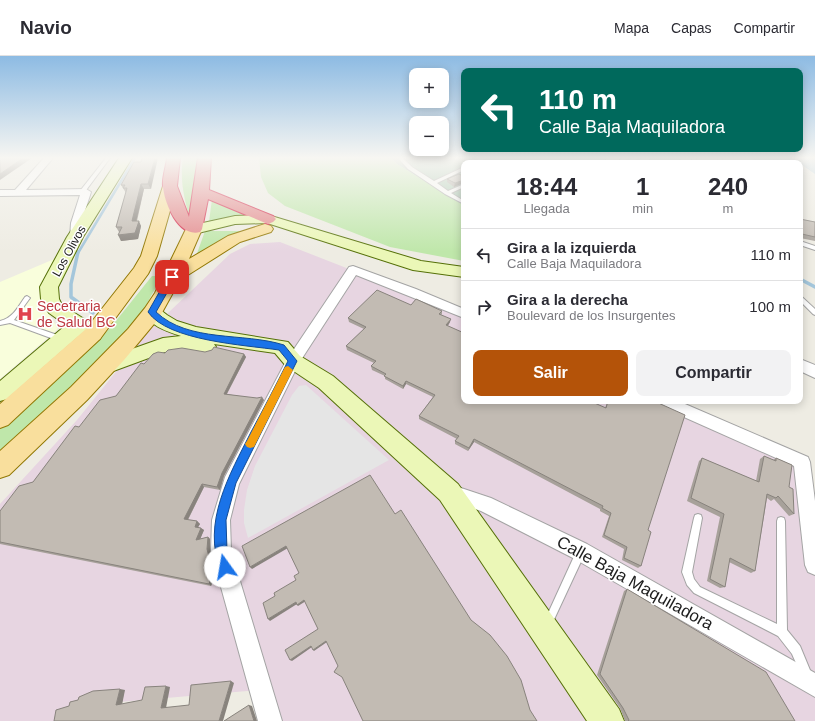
<!DOCTYPE html>
<html lang="es">
<head>
<meta charset="utf-8">
<style>
	body { margin:0; font-family:Arial,sans-serif; background:#f2f2f3; color:#2b2b33; height:100vh; display:flex; flex-direction:column; font-size:15px; white-space:nowrap }
	* { box-sizing:border-box; margin:0 }
	p { font-size:13px; color:#7c7c81 }
	.icon { flex:none; width:22px; height:22px; fill:none; stroke:currentColor; stroke-width:2; stroke-linecap:round; stroke-linejoin:round }
	.map { position:relative; flex:1; overflow:hidden }
	.sheet { position:absolute; left:461px; top:104px; width:342px; height:244px; display:flex; flex-direction:column; background:#fff; border-radius:8px; box-shadow:0 2px 10px #0003 }
	.sheet>* { flex:none }
	.top-card { position:absolute; left:461px; top:12px; width:342px; height:84px; border-radius:8px; box-shadow:0 2px 10px #0003; background:#00695c; color:#fff; overflow:hidden }
	.controls { position:absolute; left:409px; top:12px; display:grid; gap:8px }
	.controls a { display:grid; place-items:center; width:40px; height:40px; border-radius:8px; background:#fff; box-shadow:0 2px 10px #0003; font-size:20px }
	.pin { position:absolute; display:grid; place-items:center; width:34px; height:34px; color:#fff; margin:-17px; border-radius:8px; box-shadow:0 2px 6px #0006 }
	.me { position:absolute; width:44px; margin:-22px; rotate:347deg; stroke-linejoin:round; filter:drop-shadow(0 0 3px #0008) }
	.turn { display:flex; align-items:center; gap:14px; height:84px; padding:0 12px; font-size:18px }
	.turn .icon { width:52px; height:52px; stroke-width:2.5 }
	.turn b { display:block; font-size:28px; line-height:34px }
	.eta { display:flex; justify-content:space-evenly; align-items:center; height:68px; text-align:center }
	.eta b { font-size:24px; font-weight:800; line-height:28px }
	.primary-button { display:flex; gap:8px; margin-top:auto; padding:8px 12px }
	.primary-button a { flex:1; height:46px; border-radius:8px; background:#b45309; color:#fff; font-size:16px; font-weight:800; line-height:46px; text-align:center }
	.primary-button a+a { background:#f2f2f3; color:#2b2b33 }
	ul { padding:0; list-style:none }
	li { display:flex; align-items:center; gap:12px; height:52px; padding:0 12px; border-top:1px solid #e1e1e2 }
	li div { flex:1 }
	li b { display:block; font-size:15px }
	li em { font-style:normal }
	header { display:flex; align-items:center; gap:24px; box-sizing:border-box; height:56px; padding:0 20px; background:#fff; border-bottom:1px solid #e1e1e2 }
	header strong { font-size:19px }
	nav { display:flex; gap:22px; margin-inline-start:auto; font-size:14px }
	.map>svg:first-child { display:block }
	.industrial { fill:#e7d5e1 }
	.education { fill:#f9fedc }
	.grass { fill:#bfe7aa }
	.cemetery { fill:#a5c6af }
	.parking { fill:#e5e5e5 }
	.water { fill:#a4c6db }
	.lines { fill:none; stroke-linecap:round; stroke-linejoin:round }
	.stream-far1 { stroke:#a4c6db; stroke-width:2.5 }
	.stream { stroke:#a4c6db; stroke-width:3.5 }
	.lane-casing { stroke:#a4a4a4; stroke-width:2 }
	.street-casing { stroke:#a4a4a4; stroke-width:2 }
	.secondary-casing { stroke:#557008; stroke-width:2 }
	.primary-casing { stroke:#927804; stroke-width:2 }
	.highway-casing { stroke:#d42849; stroke-width:2 }
	.lane { fill:#fff; fill-rule:evenodd }
	.street { fill:#fff; fill-rule:evenodd }
	.secondary { fill:#ebf7b7; fill-rule:evenodd }
	.primary { fill:#f9df9d; fill-rule:evenodd }
	.highway { fill:#e48c8f; fill-rule:evenodd }
	.wall { fill:#a7a19a }
	.shaded-wall { fill:#88837d }
	.building { fill:#c2bbb3; stroke:#88837d }
	.route { fill:#1a73e8; stroke:#114b97 }
	.slow { fill:#f59e0b }
	.labels { text-anchor:middle; dominant-baseline:central; stroke-width:3; stroke-linejoin:round; paint-order:stroke }
	.far-street-label { font-size:12px; fill:#1d1d1d; stroke:#fff }
	.health-label { font-size:14px; fill:#be3a42; stroke:#fff; text-anchor:start }
	.near-street-label { font-size:17px; fill:#1d1d1d; stroke:#fff }
</style>
</head>
<body>
<header>
<strong>Navio</strong>
<nav><a>Mapa</a><a>Capas</a><a>Compartir</a></nav>
</header>
<div class="map">
<svg width="815" height="665" viewBox="0 0 815 665">
	<rect width="100%" height="100%" fill="#eeece3"/>
	<!-- industrial -->
	<polygon class="industrial" points="280,186 464,258 464,345 662,345 802,406 805,438 815,443 815,665 270,665 259,634 85,649 54,665 0,665 0,448 77,364 148,276 230,198 250,188"/>
	<!-- education -->
	<polygon class="education" points="59,201 40,243 58,273 0,323 0,226"/>
	<!-- grass -->
	<g class="grass">
		<path d="M183,102H200L190,158L188,156C183,138 180,121 183,102Z"/>
		<polygon points="259,102 391,102 397,108 464,149 464,205 390,191 285,150 268,137 261,121"/>
		<polygon points="212,143 256,160 230,161 209,166"/>
		<polygon points="205,175 247,175 195,203"/>
		<polygon points="152,220 163,220 152,238 139,264 0,405 0,373 71,311 111,271"/>
	</g>
	<!-- cemetery -->
	<polygon class="cemetery" points="391,102 614,102 610,107 464,107 464,149 397,108"/>
	<!-- parking -->
	<polygon class="parking" points="306,329 389,404 248,482 244,467 244,454 247,434 255,410 292,339 299,330"/>
	<!-- water -->
	<polygon class="water" points="751,102 815,102 815,118 802,109 800,113 800,107 756,107"/>
	<g class="lines">
		<!-- stream-far1 -->
		<polyline class="stream-far1" points="78,197 135,102"/>
		<!-- stream -->
		<g class="stream">
			<polyline points="78,196 71,228 71,241 93,257"/>
			<polyline points="800,223 815,231"/>
		</g>
		<defs>
			<g id="lane">
				<polygon points="106,102 110,102 84,137 80,137 80,135"/>
				<polygon points="398,102 403,102 412,111 434,125 464,111 464,114 437,127 448,135 464,128 464,131 451,137 464,145 464,148 445,138 408,113"/>
				<polygon points="480,102 486,102 478,107 473,107"/>
				<polygon points="633,102 640,102 627,107 621,107"/>
				<rect x="692" y="102" width="4" height="5"/>
				<polygon points="718,102 722,102 721,107 717,107"/>
				<polygon points="800,185 815,190 815,194 800,189"/>
				<path d="M27,240L30,242L14,264L63,281L64,283L63,285H59L10,267L0,269V265C13,262 18,251 25,241Z"/>
				<polygon points="800,240 802,241 815,253 815,259 813,258 800,245"/>
				<polygon points="698,458 701,459 702,462 692,516 694,523 700,531 777,568 777,465 778,462 781,461 784,462 785,465 787,574 800,590 812,619 811,623 807,624 803,623 792,598 778,580 694,537 687,529 682,516 694,462 695,459"/>
				<polygon points="580,492 583,494 585,497 551,570 548,572 545,570 543,567 545,564 577,494"/>
			</g>
			<g id="street">
				<polygon points="44,102 53,102 26,134 86,133 91,136 81,167 80,181 79,183 75,184 70,181 71,167 80,139 0,140 0,134 15,134"/>
				<polygon points="353,210 416,233 464,253 464,262 356,219 299,307 239,428 230,464 231,495 282,665 258,665 211,495 212,464 225,421 286,305 349,211"/>
				<polygon points="800,303 815,309 815,322 800,315"/>
				<polygon points="654,345 678,345 808,401 810,406 815,445 815,519 808,516 805,509 794,410 657,349"/>
				<polygon points="449,428 491,442 587,488 815,617 815,641 573,502 481,455 443,442 440,436 443,430"/>
			</g>
			<g id="secondary">
				<polygon points="119,102 132,102 83,181 58,231 59,243 62,249 100,273 102,278 100,283 93,285 80,279 7,343 0,345 0,325 66,269 49,257 41,243 40,231 67,181"/>
				<polygon points="607,102 620,102 617,107 604,107"/>
				<polygon points="268,159 421,205 464,211 464,221 413,214 267,167 235,168 194,178 189,176 186,173 189,170 235,160"/>
				<path d="M152,250L158,252L167,259L177,265L196,271L288,286L300,300L333,320L458,428L619,653L624,665H587L440,444L319,332L286,310L275,297L214,288L216,291L213,296L206,298L184,294L165,296L108,317L101,314L98,309L101,304L163,282L181,280C166,275 152,271 143,256L146,252Z"/>
			</g>
			<g id="primary">
				<polygon points="170,126 175,127 177,130 157,200 148,218 100,283 8,369 0,372 0,348 86,273 134,212 141,200 163,130 165,127"/>
				<polygon points="194,168 200,170 202,173 189,203 228,180 265,168 271,170 273,173 271,176 240,186 180,224 159,262 124,304 87,344 9,419 0,422 0,395 71,331 128,273 145,252 155,237 186,173 188,170"/>
			</g>
			<path id="highway" d="M167,102H180L177,130L189,161L198,102H211L209,134L273,160L276,163L273,166L268,168L263,166L208,143L202,173L200,176C179,182 164,147 163,130C162,122 166,111 167,102Z"/>
		</defs>
		<!-- lane casing -->
		<use href="#lane" class="lane-casing"/>
		<!-- street casing -->
		<use href="#street" class="street-casing"/>
		<!-- secondary casing -->
		<use href="#secondary" class="secondary-casing"/>
		<!-- primary casing -->
		<use href="#primary" class="primary-casing"/>
		<!-- highway casing -->
		<use href="#highway" class="highway-casing"/>
		<!-- lane -->
		<use href="#lane" class="lane"/>
		<!-- street -->
		<use href="#street" class="street"/>
		<!-- secondary -->
		<use href="#secondary" class="secondary"/>
		<!-- primary -->
		<use href="#primary" class="primary"/>
		<!-- highway -->
		<use href="#highway" class="highway"/>
	</g>
	<!-- wall -->
	<g class="wall">
		<polygon points="141,106 151,133 144,133 137,165 141,170 138,183 121,185 119,176 116,171 126,137 121,129"/>
		<polygon points="464,121 464,127 463,127 454,131 447,126 447,123"/>
		<polygon points="800,163 815,166 815,185 800,182"/>
		<polygon points="411,249 442,255 442,258 441,259 450,266 448,270 464,345 605,352 608,345 654,345 648,474 641,510 638,512 622,504 624,493 602,481 609,460 600,455 600,453 474,386 468,395 455,388 455,385 457,383 419,363 419,360 433,341 406,328 403,333 385,323 385,320 372,314 371,310 374,307 347,294 346,290 364,273 349,266 348,262"/>
		<polygon points="205,296 244,298 246,301 227,338 264,344 224,420 220,434 204,431 188,464 197,465 200,468 198,471 204,474 200,483 208,481 210,483 210,495 216,518 211,530 0,488 0,455 33,426 79,371 116,340 144,308 165,297"/>
		<polygon points="764,400 773,404 776,402 789,431 794,458 789,460 774,443 771,445 767,442 755,515 751,517 729,506 725,531 720,532 707,525 720,461 687,445 699,405 702,402 756,425 760,403"/>
		<polygon points="627,533 795,665 625,665 620,652 597,619 624,535"/>
	</g>
	<!-- shaded-wall -->
	<g class="shaded-wall">
		<polygon points="23,102 32,102 0,124 0,118"/>
		<polygon points="155,102 158,102 151,133 148,128"/>
		<polygon points="464,123 463,127 454,131 455,127"/>
		<polygon points="141,128 144,133 135,170 132,165"/>
		<polygon points="139,165 141,170 138,183 121,185 118,179"/>
		<polygon points="451,263 450,266 446,272 446,269"/>
		<polygon points="244,298 246,301 225,341 224,338"/>
		<polygon points="406,325 406,328 403,333 403,330"/>
		<polygon points="262,341 264,344 224,420 220,434 217,431 222,417"/>
		<polygon points="474,383 474,386 468,395 469,392"/>
		<polygon points="202,428 204,431 187,465 184,463"/>
		<polygon points="197,465 200,468 197,473 195,471"/>
		<polygon points="201,472 204,474 199,486 196,484"/>
		<polygon points="208,481 210,483 210,495 216,518 211,530 209,528 207,493"/>
		<polygon points="286,490 288,492 252,513 250,511"/>
		<polygon points="304,544 306,545 298,550 297,549"/>
		<polygon points="296,546 297,548 270,565 268,563"/>
		<polygon points="326,585 327,586 314,595 313,594"/>
		<polygon points="311,590 312,591 292,605 290,604"/>
		<polygon points="231,625 234,627 223,665 219,665"/>
		<polygon points="166,630 170,631 166,652 161,652"/>
		<polygon points="120,633 125,634 122,649 116,649"/>
		<polygon points="249,649 252,650 257,665 254,665"/>
	</g>
	<!-- building -->
	<g class="building">
		<polygon points="0,102 23,102 0,118"/>
		<polygon points="142,102 155,102 148,128 141,128 132,165 139,165 135,177 118,179 122,171 116,171 127,132 123,132 125,129 121,129 134,106 141,106"/>
		<polygon points="651,102 676,102 681,104 679,107 647,107"/>
		<polygon points="459,118 464,121 464,124 455,127 447,123"/>
		<polygon points="800,163 815,166 815,181 802,178 800,170"/>
		<polygon points="377,234 411,249 416,243 442,255 439,258 451,263 446,269 464,277 464,345 590,345 606,352 608,345 654,345 685,359 648,474 651,476 641,510 624,502 627,491 604,479 611,457 602,452 603,450 474,383 469,392 455,385 459,380 419,360 435,339 406,325 403,330 384,320 386,318 371,310 376,305 346,290 366,271 348,262"/>
		<polygon points="214,291 244,298 224,338 257,342 262,341 222,417 217,431 202,428 184,463 197,465 195,471 201,472 196,484 208,481 207,493 213,516 209,528 0,486 0,455 19,430 33,426 75,370 79,371 100,344 116,340 141,307 144,308 153,298 158,296 165,297 168,294 182,292 205,296 212,294"/>
		<polygon points="764,400 776,405 776,402 792,409 789,431 793,433 794,458 778,440 776,442 767,438 755,515 730,502 725,531 710,523 724,458 691,442 702,402 759,426"/>
		<polygon points="370,419 395,458 401,454 471,564 490,579 507,600 521,624 530,654 537,665 363,665 342,621 334,616 338,610 326,585 313,594 311,590 290,604 285,594 318,573 304,544 297,549 296,546 268,563 263,547 275,540 274,537 296,524 294,520 299,517 286,490 250,511 242,490"/>
		<polygon points="627,533 766,616 795,665 628,665 629,664 623,652 600,618"/>
		<polygon points="231,625 219,665 54,665 56,654 69,650 70,646 78,644 79,641 93,635 120,633 116,649 142,644 145,631 166,630 161,652 189,649 191,629"/>
		<polygon points="249,649 254,665 224,665"/>
	</g>
	<!-- sky -->
	<linearGradient id="sky" x2="0" y2="1"><stop stop-color="#8dbbe3"/><stop offset="0.52" stop-color="#f7f6f2"/><stop offset="1" stop-color="#f7f6f2" stop-opacity="0"/></linearGradient>
	<rect width="815" height="196" fill="url(#sky)"/>
	<!-- route -->
	<path class="route" d="M169,219H172L176,221L156,256C189,287 243,276 284,289L297,305L236,427L226,464L227,495L231,511L229,515L225,517L221,515C201,467 230,418 251,376C264,352 276,329 288,305L279,294C245,289 168,285 148,256Z"/>
	<!-- slow -->
	<polygon class="slow" points="288,310 293,314 254,391 250,392 247,391 245,388 247,385 285,311"/>
	<!-- icons -->
	<defs>
		<symbol id="hospital-bare" viewBox="-9 -9 18 18"><path d="M-5-5h3v3.5h4V-5h3V5h-3V1.5h-4V5h-3Z" fill="#e0444e" stroke="#fff" stroke-width="2.5" paint-order="stroke"/></symbol>
	</defs>
	<g fill-rule="evenodd">
		<use href="#hospital-bare" x="14" y="247" width="22" height="22"/>
	</g>
	<g class="labels">
		<!-- far-street labels -->
		<g class="far-street-label">
			<text transform="translate(69 195) rotate(-61)">Los Olivos</text>
		</g>
		<!-- health labels -->
		<g class="health-label">
			<text x="37" y="250">Secetraria<tspan x="37" dy="16">de Salud BC</tspan></text>
		</g>
		<!-- near-street labels -->
		<g class="near-street-label">
			<text transform="translate(635 527) rotate(29)">Calle Baja Maquiladora</text>
		</g>
	</g>
</svg>
<div class="controls">
<a>+</a>
<a>−</a>
</div>
<div class="pin" style="left:172px;top:221px;background:#d93025"><svg class="icon" aria-label="arrive" viewBox="0 0 24 24"><path d="M6 21V4h12l-3 4 3 4H6"/></svg></div>
<svg class="me" style="left:225px;top:511px" viewBox="-20 -20 40 40"><circle r="19" fill="#fff"/><path d="M0-13L10 11 0 6-10 11z" fill="#1a73e8"/></svg>
<div class="top-card">
<div class="turn"><svg class="icon" aria-label="left" viewBox="0 0 24 24"><path d="M17 20v-9H6M10 6l-5 5 5 5"/></svg><div><b>110 m</b>Calle Baja Maquiladora</div></div>
</div>
<section class="sheet">
<div class="eta">
<div><b>18:44</b><p>Llegada</p></div>
<div><b>1</b><p>min</p></div>
<div><b>240</b><p>m</p></div>
</div>
<ul>
<li><svg class="icon" aria-label="left" viewBox="0 0 24 24"><path d="M17 20v-9H6M10 6l-5 5 5 5"/></svg><div><b>Gira a la izquierda</b><p>Calle Baja Maquiladora</p></div><em>110 m</em></li>
<li><svg class="icon" aria-label="right" viewBox="0 0 24 24"><path d="M7 20v-9h11M14 6l5 5-5 5"/></svg><div><b>Gira a la derecha</b><p>Boulevard de los Insurgentes</p></div><em>100 m</em></li>
</ul>
<div class="primary-button"><a>Salir</a><a>Compartir</a></div>
</section>
</div>
</body>
</html>
